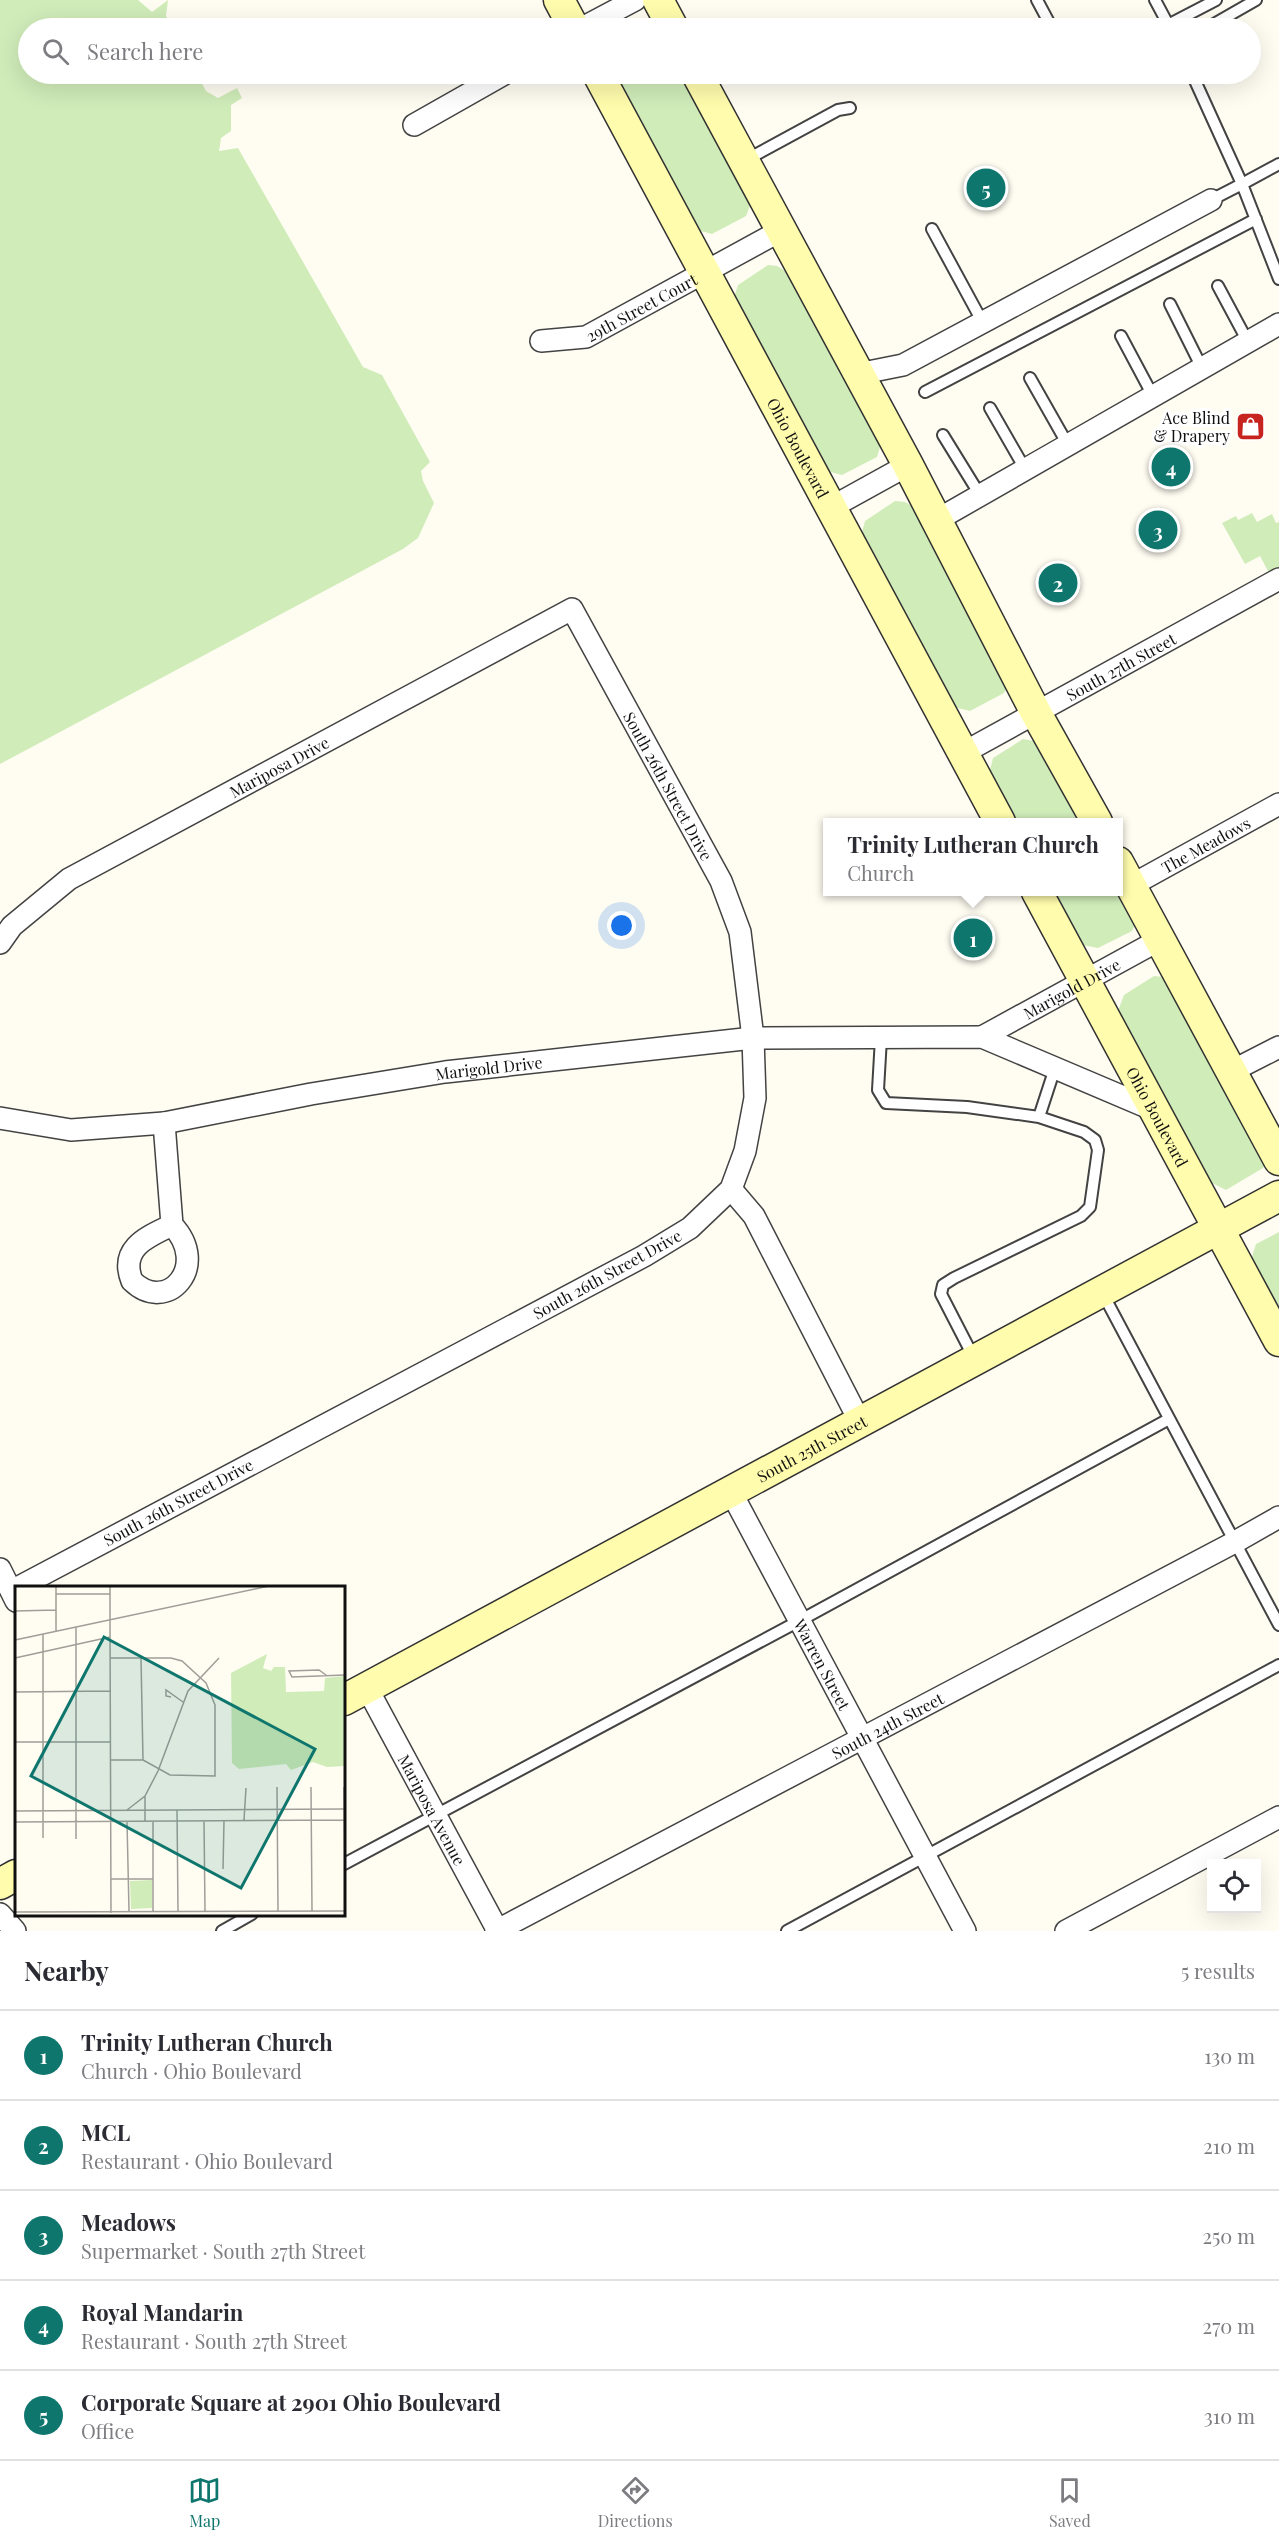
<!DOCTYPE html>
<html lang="en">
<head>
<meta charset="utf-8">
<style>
  body { margin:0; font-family:"Playfair Display",serif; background:#f2f2f3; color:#2b2b33 }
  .controls { position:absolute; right:18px; bottom:18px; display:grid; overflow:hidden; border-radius:0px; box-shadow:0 6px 24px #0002 }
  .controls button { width:54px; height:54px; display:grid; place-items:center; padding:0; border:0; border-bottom:2px solid #e1e1e2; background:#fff; color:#2b2b33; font:30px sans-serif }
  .you { position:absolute; left:622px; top:926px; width:21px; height:21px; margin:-15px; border:4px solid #fff; border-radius:50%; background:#1a73e8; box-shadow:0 0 0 9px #1a73e833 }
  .badge { display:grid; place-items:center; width:39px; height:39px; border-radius:50%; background:#0f766e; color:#fff; font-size:20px; font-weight:700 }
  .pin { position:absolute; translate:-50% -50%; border:3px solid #fff; box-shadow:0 2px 6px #0006 }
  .popup { position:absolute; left:823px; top:818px; width:300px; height:78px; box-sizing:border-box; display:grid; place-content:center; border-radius:0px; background:#fff; filter:drop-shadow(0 2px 4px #0005); font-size:20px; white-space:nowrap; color:#7c7c81 }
  .popup b { font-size:22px; color:#2b2b33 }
  .popup::after { content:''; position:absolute; left:50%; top:100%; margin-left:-12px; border:12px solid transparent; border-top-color:#fff }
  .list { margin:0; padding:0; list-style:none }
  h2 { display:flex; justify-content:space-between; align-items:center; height:78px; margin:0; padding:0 24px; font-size:26px }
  h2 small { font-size:20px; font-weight:400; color:#7c7c81 }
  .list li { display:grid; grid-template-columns:39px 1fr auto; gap:18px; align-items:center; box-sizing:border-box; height:90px; padding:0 24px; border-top:2px solid #e1e1e2 }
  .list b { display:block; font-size:22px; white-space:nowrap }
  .list p { margin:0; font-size:20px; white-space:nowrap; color:#7c7c81 }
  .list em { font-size:20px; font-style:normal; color:#7c7c81 }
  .icon { flex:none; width:33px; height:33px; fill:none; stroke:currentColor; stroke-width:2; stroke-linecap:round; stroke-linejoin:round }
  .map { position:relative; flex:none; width:1279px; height:1931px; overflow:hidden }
  .search { position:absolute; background:#fff; box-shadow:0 6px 24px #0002; left:18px; right:18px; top:18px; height:66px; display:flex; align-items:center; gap:15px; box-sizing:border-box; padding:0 21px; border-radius:33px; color:#7c7c81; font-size:22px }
  .sheet { height:528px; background:#fff }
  nav { display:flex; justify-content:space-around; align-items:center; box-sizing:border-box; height:84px; border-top:2px solid #e1e1e2; background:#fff; font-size:16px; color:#7c7c81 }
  nav a { display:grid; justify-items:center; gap:3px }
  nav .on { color:#0f766e }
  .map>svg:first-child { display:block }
  .green { fill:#d0ecb9 }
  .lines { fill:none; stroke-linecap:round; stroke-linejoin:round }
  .lane-casing { stroke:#434343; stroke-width:14 }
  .street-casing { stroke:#434343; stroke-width:24 }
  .secondary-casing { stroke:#323232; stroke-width:33 }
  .lane { stroke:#fff; stroke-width:10 }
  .street { stroke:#fff; stroke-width:21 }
  .secondary { stroke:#fffcad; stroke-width:30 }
  .labels { text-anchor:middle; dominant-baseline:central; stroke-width:6; stroke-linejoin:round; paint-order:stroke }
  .street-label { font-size:16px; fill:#101010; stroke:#fff }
  .poi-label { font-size:16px; fill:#101010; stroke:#fff; text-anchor:end }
  .inset-road { fill:none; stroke:#9f9e98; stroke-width:1.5 }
  .view { fill:#0f766e; fill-opacity:0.15; stroke:#0f766e; stroke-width:3 }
  .inset-edge { fill:none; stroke:#101010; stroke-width:3 }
</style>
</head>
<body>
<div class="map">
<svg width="1279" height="1931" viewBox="0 0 1279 1931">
  <rect width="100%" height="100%" fill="#fffdf2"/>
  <path class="green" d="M0,0H138L152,12L168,0L166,16L173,28H28V74H197L206,91L218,98L237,88L242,98L231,105V131L221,138L219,151L238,148L363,367L382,375L430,462L421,471L423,481L434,503L418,538L403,549L0,764Z
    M611,74H681L751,203L746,216L712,234L697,230Z
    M768,265L777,266L789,273L881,444L877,457L842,475L827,471L733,300L738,285Z
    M895,501L905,502L917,509L1007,687L1004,693L970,711L954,707L861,536L865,521Z
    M1252,513L1257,522L1272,514L1276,523L1279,522V568L1269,573L1260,556L1245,564L1222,523L1236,516L1238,520Z
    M1023,739L1039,742L1086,822H1015L989,774L993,758Z
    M1053,892H1118L1135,925L1132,931L1098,948L1082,945Z
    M1154,976L1164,977L1266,1162L1263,1168L1226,1190L1212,1183L1118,1011L1124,995Z
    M1279,1232V1312L1251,1260L1256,1244Z"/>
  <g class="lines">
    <defs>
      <path id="lane" d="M1037,0L1052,28
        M1155,0L1170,28
        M1168,25L1216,0
        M1207,28L1256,0
        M1192,74L1242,184L1279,164
        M746,160L838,110L850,108
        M1211,200L1242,184L1279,279
        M932,229L983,323
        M1218,286L1248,342
        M1170,304L1202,368
        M1121,336L1153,396
        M1030,378L1068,445
        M925,392L1256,219
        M990,408L1025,469
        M943,435L980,495
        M881,1038L878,1090L886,1103L967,1107L1039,1117L1084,1132L1095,1140L1098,1150L1090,1207L1081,1216L954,1278L943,1285L941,1294L974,1358
        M1039,1117L1055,1068
        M1103,1294L1279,1625
        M344,1864L799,1621L1169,1419
        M222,1931L252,1914
        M787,1931L1279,1665"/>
      <g id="street">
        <path d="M582,28L635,0"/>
        <path d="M414,125L504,74"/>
        <path id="s1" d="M541,341L586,337L780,231"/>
        <path d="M858,374L903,365L1211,200"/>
        <path d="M832,507L908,465"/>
        <path d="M937,520L1279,324"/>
        <path id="s2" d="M963,753L1279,579"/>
        <path id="s3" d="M1132,885L1279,804"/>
        <path id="s4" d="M0,943L12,926L69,879L572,609L721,881L740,932L753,1038L755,1098L745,1151L731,1189L690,1228L644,1256L17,1588"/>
        <path id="s5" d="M982,1037L1161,939"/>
        <path d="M1232,1071L1279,1047"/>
        <path id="s6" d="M0,1118L71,1130L164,1123L311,1094L445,1072L753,1038L982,1037L1154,1110"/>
        <path d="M164,1123L172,1225C147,1237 119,1248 132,1281C167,1315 211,1266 172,1225"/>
        <path d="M731,1189L754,1216L860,1422"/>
        <path id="s7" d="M731,1492L965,1931"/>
        <path d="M0,1569L16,1601"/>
        <path id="s8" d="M367,1688L498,1931"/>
        <path d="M0,1914L15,1931"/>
        <path id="s9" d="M496,1931L1235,1542L1279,1517"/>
        <path d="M1066,1931L1279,1817"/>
      </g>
      <g id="secondary">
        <path d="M559,0L574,28"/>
        <path d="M658,0L673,28"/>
        <path id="s10" d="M598,74L1000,822"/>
        <path d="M697,74L908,465L1036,713L1097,822"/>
        <path d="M1118,862L1279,1160"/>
        <path id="s11" d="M1037,892L1279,1341"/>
        <path id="s12" d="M344,1700L1279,1196"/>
        <path d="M0,1884L16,1875"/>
      </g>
    </defs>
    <use href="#lane" class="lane-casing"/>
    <use href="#street" class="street-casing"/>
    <use href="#secondary" class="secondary-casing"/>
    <use href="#lane" class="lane"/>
    <use href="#street" class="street"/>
    <use href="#secondary" class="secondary"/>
  </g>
  <defs>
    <symbol id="shop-square" viewBox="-11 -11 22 22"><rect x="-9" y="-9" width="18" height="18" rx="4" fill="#c8241f" stroke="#fff"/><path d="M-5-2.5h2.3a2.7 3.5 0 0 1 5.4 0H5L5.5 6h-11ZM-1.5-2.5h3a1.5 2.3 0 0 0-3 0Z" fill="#fff"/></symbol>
  </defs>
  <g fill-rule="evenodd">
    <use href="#shop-square" x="1234" y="410" width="33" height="33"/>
  </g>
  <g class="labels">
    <g class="street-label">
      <text stroke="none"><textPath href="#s1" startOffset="108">29th Street Court</textPath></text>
      <text stroke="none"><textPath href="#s10" startOffset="424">Ohio Boulevard</textPath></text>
      <text stroke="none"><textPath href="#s2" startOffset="180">South 27th Street</textPath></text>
      <text stroke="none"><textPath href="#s4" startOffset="333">Mariposa Drive</textPath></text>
      <text stroke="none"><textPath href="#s4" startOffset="867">South 26th Street Drive</textPath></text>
      <text stroke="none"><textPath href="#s3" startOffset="84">The Meadows</textPath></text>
      <text stroke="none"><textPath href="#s5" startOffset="102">Marigold Drive</textPath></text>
      <text stroke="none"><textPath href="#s6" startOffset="495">Marigold Drive</textPath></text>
      <text stroke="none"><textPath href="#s11" startOffset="255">Ohio Boulevard</textPath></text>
      <text transform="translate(607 1274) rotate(-29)">South 26th Street Drive</text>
      <text stroke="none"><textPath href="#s12" startOffset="531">South 25th Street</textPath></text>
      <text transform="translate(178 1502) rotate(-28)">South 26th Street Drive</text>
      <text stroke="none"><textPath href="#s7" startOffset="195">Warren Street</textPath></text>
      <text stroke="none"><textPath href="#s9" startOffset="442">South 24th Street</textPath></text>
      <text stroke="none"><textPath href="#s8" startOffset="138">Mariposa Avenue</textPath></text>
    </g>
    <g class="poi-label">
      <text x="1230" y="417">Ace Blind<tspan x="1230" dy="18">&amp; Drapery</tspan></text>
    </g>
  </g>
  <g transform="translate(15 1586)">
    <rect width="330" height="330" fill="#fffdf2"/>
    <path d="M252,68L248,82L256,85L259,81H270L271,106L309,105L310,92L330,90V180L312,181L298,176L276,184L271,178L224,183L217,177L216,87ZM137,294V322L116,323L115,295Z" fill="#d0ecb9"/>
    <path class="inset-road" d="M41,0V45M41,8H95M0,25L41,24M95,34V0M95,34L96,327M61,41V253M28,48V252M0,54L254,0M0,72L95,51M95,72H156L167,75L191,97L200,119V190L155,189L128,174L126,72M311,89L304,84L274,85L277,91L330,89M0,106L95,105M156,111L151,110V104L168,116M0,156H95M95,174H128M262,201L263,325M296,201L297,325M329,201L330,296M130,210V235M112,224L130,210L143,185L173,105L204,72M162,224L163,325M0,225L330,223M229,234L231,202M112,235L114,325M138,235V325M189,235L190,325M0,236L330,234M208,283L209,235M96,293H138M0,326L330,325"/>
    <path class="view" d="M89,51L300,163L226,302L16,190Z"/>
    <rect width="330" height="330" class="inset-edge"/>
  </g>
</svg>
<div class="controls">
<button><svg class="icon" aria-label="locate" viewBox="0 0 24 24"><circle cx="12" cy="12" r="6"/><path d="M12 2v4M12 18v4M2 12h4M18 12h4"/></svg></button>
</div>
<div class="you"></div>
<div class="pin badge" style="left:973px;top:938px">1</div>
<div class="popup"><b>Trinity Lutheran Church</b>Church</div>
<div class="pin badge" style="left:1058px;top:583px">2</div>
<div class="pin badge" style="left:1158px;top:530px">3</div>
<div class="pin badge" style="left:1171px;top:467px">4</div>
<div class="pin badge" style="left:986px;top:188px">5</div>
<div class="search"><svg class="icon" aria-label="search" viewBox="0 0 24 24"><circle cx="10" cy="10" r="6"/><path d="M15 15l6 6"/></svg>Search here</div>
</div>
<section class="sheet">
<h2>Nearby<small>5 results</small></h2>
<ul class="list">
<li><span class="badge">1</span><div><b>Trinity Lutheran Church</b><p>Church · Ohio Boulevard</p></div><em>130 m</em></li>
<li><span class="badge">2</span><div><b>MCL</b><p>Restaurant · Ohio Boulevard</p></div><em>210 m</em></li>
<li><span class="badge">3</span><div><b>Meadows</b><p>Supermarket · South 27th Street</p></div><em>250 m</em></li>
<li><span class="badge">4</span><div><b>Royal Mandarin</b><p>Restaurant · South 27th Street</p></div><em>270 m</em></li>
<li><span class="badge">5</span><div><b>Corporate Square at 2901 Ohio Boulevard</b><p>Office</p></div><em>310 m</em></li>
</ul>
</section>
<nav>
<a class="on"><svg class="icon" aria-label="map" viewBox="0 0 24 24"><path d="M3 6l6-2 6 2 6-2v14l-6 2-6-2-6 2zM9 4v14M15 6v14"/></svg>Map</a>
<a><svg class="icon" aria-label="directions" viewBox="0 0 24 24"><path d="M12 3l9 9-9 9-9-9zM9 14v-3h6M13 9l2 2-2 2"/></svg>Directions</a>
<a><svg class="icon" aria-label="saved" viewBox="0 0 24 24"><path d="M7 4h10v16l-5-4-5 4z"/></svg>Saved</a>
</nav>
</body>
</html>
